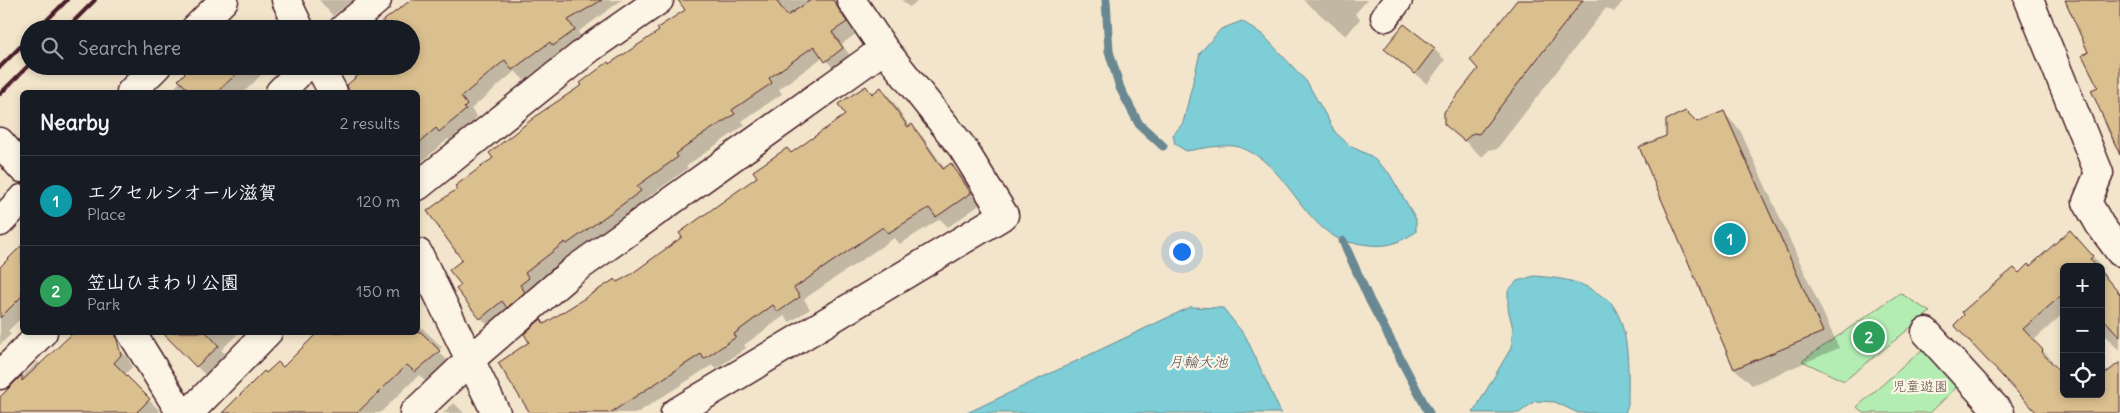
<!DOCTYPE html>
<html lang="en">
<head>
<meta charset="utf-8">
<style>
  body { margin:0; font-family:Delius,"Klee One",sans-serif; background:#242831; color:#f1f3f6 }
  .controls { position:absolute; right:15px; bottom:15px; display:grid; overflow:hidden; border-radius:8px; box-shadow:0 2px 8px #0003 }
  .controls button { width:45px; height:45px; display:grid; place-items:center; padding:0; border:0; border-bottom:1px solid #363941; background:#171b24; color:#f1f3f6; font:25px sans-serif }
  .you { position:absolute; left:1181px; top:251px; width:18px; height:18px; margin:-12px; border:4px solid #fff; border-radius:50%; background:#1a73e8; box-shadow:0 0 0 8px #1a73e833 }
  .badge { display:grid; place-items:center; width:32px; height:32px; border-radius:50%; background:#0b8043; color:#fff; font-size:16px; font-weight:700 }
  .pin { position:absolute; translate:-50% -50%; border:2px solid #fff; box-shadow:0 1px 5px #0006 }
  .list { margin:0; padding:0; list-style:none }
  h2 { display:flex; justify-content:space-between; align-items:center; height:65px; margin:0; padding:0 20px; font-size:21px }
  h2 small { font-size:16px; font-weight:400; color:#9ea1a6 }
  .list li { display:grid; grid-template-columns:32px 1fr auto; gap:15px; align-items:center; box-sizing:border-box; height:90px; padding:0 20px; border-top:1px solid #363941 }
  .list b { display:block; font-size:19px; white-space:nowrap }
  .list p { margin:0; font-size:16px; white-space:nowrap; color:#9ea1a6 }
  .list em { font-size:16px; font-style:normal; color:#9ea1a6 }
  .icon { flex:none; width:28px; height:28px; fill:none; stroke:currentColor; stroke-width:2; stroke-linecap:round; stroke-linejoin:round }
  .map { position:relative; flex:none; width:2120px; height:413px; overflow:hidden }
  .search { position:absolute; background:#171b24; box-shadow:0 2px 8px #0003; left:20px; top:20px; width:400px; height:55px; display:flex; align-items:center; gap:12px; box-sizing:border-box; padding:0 18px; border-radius:28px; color:#9ea1a6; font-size:19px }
  .panel { position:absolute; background:#171b24; box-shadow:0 2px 8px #0003; left:20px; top:90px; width:400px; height:245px; border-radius:8px }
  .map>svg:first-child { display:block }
  .green { fill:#b3edb2; stroke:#7e866e }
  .water { fill:#7dced6; stroke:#698892 }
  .shadow { fill:#0003 }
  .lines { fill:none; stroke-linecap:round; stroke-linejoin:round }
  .stream { stroke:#698892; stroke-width:9 }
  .building { fill:#dabf8f; stroke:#4a1f2b }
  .minor-casing { stroke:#4a1f2b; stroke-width:31 }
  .minor { stroke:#fcf5e5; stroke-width:28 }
  .rail { stroke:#4a1f2b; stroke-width:4 }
  .labels { text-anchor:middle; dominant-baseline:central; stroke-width:4.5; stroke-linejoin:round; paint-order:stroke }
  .park-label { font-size:14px; fill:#64524d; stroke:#fcf5e5 }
  .water-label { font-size:15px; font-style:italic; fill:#59545e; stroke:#fcf5e5 }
</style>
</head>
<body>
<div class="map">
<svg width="2120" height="413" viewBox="0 0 2120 413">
  <rect width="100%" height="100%" fill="#f2e5cb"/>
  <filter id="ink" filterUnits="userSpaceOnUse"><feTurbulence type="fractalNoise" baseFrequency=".02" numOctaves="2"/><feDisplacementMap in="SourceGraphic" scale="10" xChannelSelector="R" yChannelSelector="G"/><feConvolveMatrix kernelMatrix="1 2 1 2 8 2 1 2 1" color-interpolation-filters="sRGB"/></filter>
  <g filter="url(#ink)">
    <path class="green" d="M1900,293L1930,312L1844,381L1802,361Z
      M1924,348L1961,383L1930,413H1863L1857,407Z"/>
    <path class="water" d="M1242,21L1263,35L1307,82L1335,132L1350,146L1371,156L1389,173L1416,219V232C1396,244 1387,248 1362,244C1356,243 1349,243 1343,241C1300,223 1286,162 1239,147C1226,143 1200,149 1186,151L1175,144L1173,135L1183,123L1200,53L1221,29Z
      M1534,276C1558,278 1579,280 1599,294C1603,297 1609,300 1612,304C1631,331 1628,374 1628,405L1625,413H1578L1555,402L1535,401L1519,413H1473L1511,348L1513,329L1508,308V291L1517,281Z
      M1190,307L1223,308L1246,337L1281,413H967Z"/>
    <path class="shadow" d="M319,0H353L333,16Z
      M413,0H622L578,32L585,41L565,56L561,53L524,80L515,71L471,109L477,117L474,120L476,122L451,142L448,139L418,165V92H363L354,81L363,73L357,66H411Z
      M690,0H835L857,33L842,44L853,60L837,72L823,57L779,89L782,94L742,121L745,125L686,166L688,168L647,198L651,203L576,252L535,284L539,289L492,329L481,318L463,285L464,260L459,189L583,85L610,65L661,32L687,11Z
      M902,0H920L909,7Z
      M1303,0H1367L1355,14L1360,19L1346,36Z
      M1519,0H1624L1614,12L1606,8L1496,150L1490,149L1482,157L1446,124L1480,68Z
      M2074,0H2120V155L2103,122L2106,121L2100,88Z
      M238,23L244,29H232Z
      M1386,49H1434L1445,60L1427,84Z
      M194,66H270L244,92H171Z
      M866,87L873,94L881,89L892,100L910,127L912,126L923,137L945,169L951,165L962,176L981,204L948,227L940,219L900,244L894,238L804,299L810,309L790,322L784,316L744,345L746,348L716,369L712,365L637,413H530L531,343L541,321L545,325L618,283L684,237L791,154L846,115Z
      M1724,113L1740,130L1839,348L1752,385L1735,369L1640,147Z
      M2081,243L2103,268L2101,269V267H2064V313L2033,341L2053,361L2051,363L2064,394H2101L2120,363V413H2039L1956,325L2019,274Z
      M22,247V317L8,331L11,334L0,345V268Z
      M2101,272L2120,294V352L2101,331Z
      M418,324L442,347L438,351L450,363L426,382L419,375L380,413H227L267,375L283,368L418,332Z
      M104,332L128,358L132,367L124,375L160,411L158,413H0V399L38,362L41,364Z
      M163,332H240L221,350L229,357L208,378Z
      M454,403L464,413H443Z"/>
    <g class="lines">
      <path class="stream" d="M1106,0L1109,51L1120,88L1139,124L1163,146
        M1343,241L1370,301L1429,413"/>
    </g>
    <path class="building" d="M411,0H602L568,20L575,30L553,46L550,42L512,70L505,60L461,97L467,105L464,108L466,110L439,132L436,128L418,144V92H349L347,85L369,66H412L411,29H383L379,24Z
      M678,0H776L787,16L811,0H833L847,22L832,32L843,48L825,62L814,46L769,78L772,83L732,110L735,114L699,137L676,154L678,157L637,186L641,191L567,244L565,242L525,273L529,278L520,285L525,292L507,308L502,301L480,319L456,289L461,285L449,270L462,260L427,211L458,188L455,186L493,158L489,153L540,113L582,85L580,83L608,62L609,64L659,31L657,28L685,10Z
      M1517,0H1583L1479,134L1473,133L1464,141L1444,124V112L1478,69L1470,60Z
      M2065,0H2120V155L2091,90L2098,87L2082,55L2088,52Z
      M1404,24L1435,48L1415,74L1384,49Z
      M192,66H245L217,92H191L178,80Z
      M866,86L872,94L881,87L908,127L912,124L943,169L951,163L971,193L936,217L929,208L888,233L883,227L794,288L800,297L778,312L773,305L734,334L736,337L704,359L701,354L610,413H530L498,363L529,342L524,334L541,319L544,324L615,279L617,282L630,275L682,237L679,233L757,177L753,171L787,148L791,153L845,115L838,104Z
      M1686,111L1697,122L1724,111L1823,332L1734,369L1639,147L1666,136V120Z
      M2070,230L2093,256L2090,259L2097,267H2064V293L2023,329L2043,350L2041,352L2064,375V394H2101V377L2120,362V413H2037L1954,325L1964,315L1962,312L1992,286L2014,268L2019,273L2028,264L2030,266Z
      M22,245V296L0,318V267Z
      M2101,272L2120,294V337L2101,316Z
      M74,332H115L121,355L114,363L150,399L136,413H0V397L22,375V381Z
      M162,332H206L219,346L196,367Z
      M318,332H421L440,351L415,372L407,365L357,413H222L264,371L266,373L278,362L283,367Z"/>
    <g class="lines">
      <defs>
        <path id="minor" d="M286,0L300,29
          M2029,0L2099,173L2087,202L2100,225L2120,252
          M1385,17L1398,0
          M195,29L224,0
          M343,29L377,0
          M319,66L333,92
          M131,92L157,66
          M280,92L306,66
          M0,142L22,168
          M418,186L590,48L659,0
          M0,222L22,199
          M418,253L496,413
          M131,332L181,413
          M1926,332L2000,413
          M0,375L43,332
          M189,413L268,332
          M414,413L471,359L573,271L884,49
          M675,413L1004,215L962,147L884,49L851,0"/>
      </defs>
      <use href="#minor" class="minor-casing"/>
      <use href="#minor" class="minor"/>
      <path class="rail" d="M38,29L67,0
        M66,29L95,0
        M0,67L29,38
        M0,94L29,65"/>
    </g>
  </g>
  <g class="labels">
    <g class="park-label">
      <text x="1920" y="386">児童遊園</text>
    </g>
    <g class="water-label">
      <text x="1198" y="361">月輪大池</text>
    </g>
  </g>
</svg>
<div class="controls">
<button>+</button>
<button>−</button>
<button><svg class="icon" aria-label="locate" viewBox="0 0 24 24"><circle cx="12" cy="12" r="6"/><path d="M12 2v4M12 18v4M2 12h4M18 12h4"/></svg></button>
</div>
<div class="you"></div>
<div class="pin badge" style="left:1730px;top:239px;background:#0f9aa8">1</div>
<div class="pin badge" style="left:1869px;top:337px;background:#2e9e5b">2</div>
<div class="search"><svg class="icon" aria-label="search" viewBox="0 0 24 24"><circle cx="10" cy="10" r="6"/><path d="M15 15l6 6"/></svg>Search here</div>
<section class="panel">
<h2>Nearby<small>2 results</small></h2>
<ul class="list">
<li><span class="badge" style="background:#0f9aa8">1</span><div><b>エクセルシオール滋賀</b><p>Place</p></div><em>120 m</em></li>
<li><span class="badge" style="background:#2e9e5b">2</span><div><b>笠山ひまわり公園</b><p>Park</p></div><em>150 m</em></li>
</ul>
</section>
</div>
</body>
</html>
